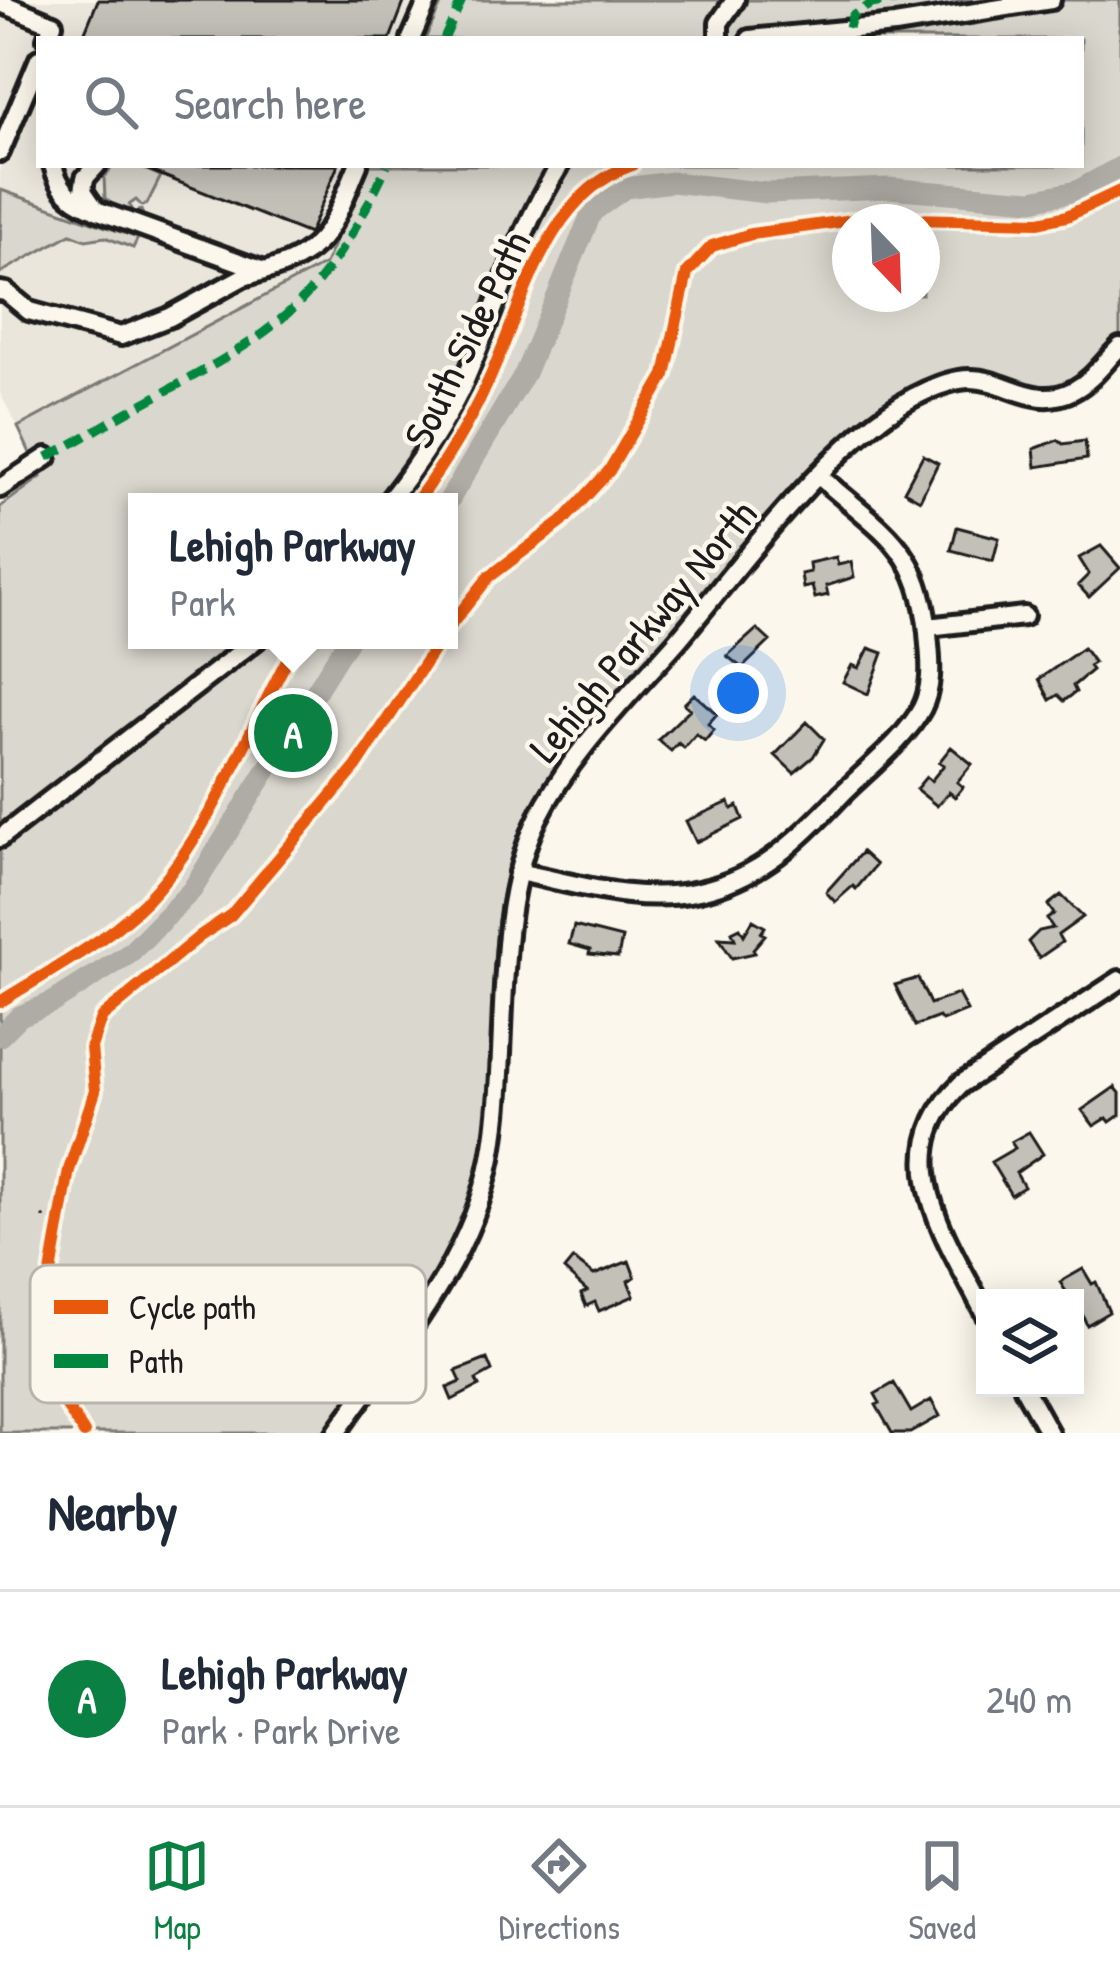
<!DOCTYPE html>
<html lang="en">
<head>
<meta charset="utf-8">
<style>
  body { margin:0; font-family:"Patrick Hand",sans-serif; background:#f2f2f3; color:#1f2937 }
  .controls { position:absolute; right:36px; bottom:36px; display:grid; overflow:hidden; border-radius:0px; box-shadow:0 6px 30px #0003 }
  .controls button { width:108px; height:108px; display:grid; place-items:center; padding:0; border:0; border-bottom:3px solid #e0e1e3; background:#fff; color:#1f2937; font:60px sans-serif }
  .compass { position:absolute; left:832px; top:204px; width:108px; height:108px; border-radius:50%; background:#fff; box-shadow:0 6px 30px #0003; rotate:157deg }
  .you { position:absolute; left:738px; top:693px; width:42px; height:42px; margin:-30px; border:9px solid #fff; border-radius:50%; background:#1a73e8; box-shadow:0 0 0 18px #1a73e833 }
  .badge { display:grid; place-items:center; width:78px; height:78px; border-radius:50%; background:#0b8043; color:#fff; font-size:39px; font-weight:700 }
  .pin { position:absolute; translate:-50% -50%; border:6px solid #fff; box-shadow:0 3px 12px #0006 }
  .popup { position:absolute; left:128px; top:493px; width:330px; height:156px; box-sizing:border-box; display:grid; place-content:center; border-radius:0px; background:#fff; filter:drop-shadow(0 3px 9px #0005); font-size:39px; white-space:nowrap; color:#747a83 }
  .popup b { font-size:45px; color:#1f2937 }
  .popup::after { content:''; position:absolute; left:50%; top:100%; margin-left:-24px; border:24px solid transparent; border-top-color:#fff }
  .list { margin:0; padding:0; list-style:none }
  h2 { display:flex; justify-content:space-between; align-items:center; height:156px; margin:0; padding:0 48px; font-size:51px }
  h2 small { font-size:39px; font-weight:400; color:#747a83 }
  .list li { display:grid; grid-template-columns:78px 1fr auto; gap:36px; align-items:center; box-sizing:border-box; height:216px; padding:0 48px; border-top:3px solid #e0e1e3 }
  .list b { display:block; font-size:45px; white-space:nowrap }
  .list p { margin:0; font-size:39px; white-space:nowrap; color:#747a83 }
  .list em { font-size:39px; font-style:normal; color:#747a83 }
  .icon { flex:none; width:66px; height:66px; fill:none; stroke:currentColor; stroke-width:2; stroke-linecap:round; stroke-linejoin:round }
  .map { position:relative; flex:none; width:1120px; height:1433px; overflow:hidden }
  .search { position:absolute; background:#fff; box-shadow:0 6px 30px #0003; left:36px; right:36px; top:36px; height:132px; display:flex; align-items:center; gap:30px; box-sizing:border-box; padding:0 42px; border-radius:0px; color:#747a83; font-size:45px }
  .sheet { height:372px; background:#fff }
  nav { display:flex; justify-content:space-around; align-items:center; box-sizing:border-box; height:168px; border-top:3px solid #e0e1e3; background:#fff; font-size:33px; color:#747a83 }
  nav a { display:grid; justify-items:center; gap:6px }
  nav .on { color:#0b8043 }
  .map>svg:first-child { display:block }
  .built { fill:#eae6dc }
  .green { fill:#dad7ce; stroke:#7b7a75; stroke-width:3; fill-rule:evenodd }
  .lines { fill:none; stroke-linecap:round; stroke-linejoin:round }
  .river { stroke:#afaca5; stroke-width:21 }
  .building { fill:#c3c0b8; stroke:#1c1c1c; stroke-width:3 }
  .minor-casing { stroke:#1c1c1c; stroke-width:26 }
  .path { stroke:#1c1c1c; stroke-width:3; stroke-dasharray:3 9; stroke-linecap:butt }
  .minor { stroke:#fbf7ec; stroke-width:16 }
  .quiet { stroke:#00873e; stroke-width:9; stroke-dasharray:18 9; stroke-linecap:butt }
  .cycleway-casing { stroke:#fbf7ec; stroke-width:20 }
  .cycleway { stroke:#e8590c; stroke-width:12 }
  .labels { text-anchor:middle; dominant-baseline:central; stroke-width:9; stroke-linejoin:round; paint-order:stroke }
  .street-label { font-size:42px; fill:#1c1c1c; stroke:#fbf7ec }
  .key { fill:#fbf7ec; stroke:#b8b5ae; stroke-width:3 }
  .key-label { font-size:33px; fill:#1c1c1c }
</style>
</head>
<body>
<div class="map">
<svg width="1120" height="1433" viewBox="0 0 1120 1433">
  <rect width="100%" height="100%" fill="#fbf7ec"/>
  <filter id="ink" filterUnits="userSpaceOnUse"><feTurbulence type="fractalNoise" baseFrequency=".00833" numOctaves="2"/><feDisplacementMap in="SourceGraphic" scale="24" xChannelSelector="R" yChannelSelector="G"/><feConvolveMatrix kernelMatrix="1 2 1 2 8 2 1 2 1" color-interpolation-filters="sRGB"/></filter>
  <g filter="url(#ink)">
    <path class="built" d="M0,0H443L425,39H39V165H369L325,264L18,427L0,393Z"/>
    <path class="green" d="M443,0H1120V342C1108,354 1095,370 1081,380C1037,411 989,360 942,374C848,401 773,516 711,586C648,658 578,728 531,812C477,907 501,1035 484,1141C466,1252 387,1341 327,1433H0V507L41,477L18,427L325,264L369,165H1081V39H425ZM850,222H922V294H850ZM137,502H449V640H137Z
      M114,165H135L161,176L147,204L142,206L136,200L129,205L133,213L141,210L143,215C130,216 114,207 105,198L104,177Z
      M1,190L138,238L133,248L105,237L86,240L71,234L0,273Z"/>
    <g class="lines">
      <path class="river" d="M448,502L525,373L592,212L625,188L672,182L767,193L888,188L1032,200L1077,191L1120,167
        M0,1036L20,1016L53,1002L129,954L192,890L348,640"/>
    </g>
    <path class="building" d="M98,0H405L390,39H82Z
      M136,165H338L309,234Z
      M1058,440L1063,444L1085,441L1087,459L1036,467L1034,449Z
      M923,455L938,463L920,500L904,491Z
      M957,527L999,538L993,561L951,550Z
      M1101,546L1120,568L1089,597L1078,585L1089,574L1079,558Z
      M836,557L838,565L851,562L854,577L826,586L828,595L815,598L812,586L803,588L801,574L810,572L809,563Z
      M757,629L770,641L742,668L727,656Z
      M869,648L883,653L868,694L843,682L852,665L859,668Z
      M1083,648L1094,663L1089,666L1092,670L1073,686L1076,692L1064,701L1058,695L1050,700L1039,679Z
      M694,694L717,714L708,724L714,730L705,741L696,734L684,748L678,743L671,751L658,740L690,709L684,704Z
      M807,722L824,739L813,757L794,773L775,755Z
      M951,747L972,764L957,782L963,787L955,797L949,792L937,806L916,789L926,777L931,781L944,765L939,762Z
      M729,802L732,809L738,806L743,819L696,842L686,821Z
      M862,852L876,865L856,889L853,886L835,902L826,892Z
      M1061,895L1083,917L1058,935L1062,942L1039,958L1028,942L1039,931L1053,928L1047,919L1054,914L1048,905Z
      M753,920L765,927L761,933L765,935L753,949L755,953L732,958L719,938L735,939L732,932L740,928L744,935Z
      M574,926L622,938L618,957L589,954L590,950L569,944Z
      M918,978L930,1004L958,994L967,1011L942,1021L939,1017L915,1026L895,985Z
      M1115,1087L1120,1093V1115L1110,1122L1107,1118L1094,1126L1082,1110Z
      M1029,1132L1043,1154L1016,1173L1024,1187L1011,1195L991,1162L1015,1148L1011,1142Z
      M573,1259L594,1275L629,1261L635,1277L628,1281L634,1296L599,1311L595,1302L586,1306L581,1294L587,1291L564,1270Z
      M1083,1269L1092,1284L1096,1282L1109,1312L1087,1325L1075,1298H1070L1060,1282Z
      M487,1359L492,1371L476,1380L479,1386L452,1400L447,1388L461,1382L456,1371Z
      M894,1383L911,1412L931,1400L940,1416L910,1433H892L876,1405L880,1403L875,1394Z"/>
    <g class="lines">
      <defs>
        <path id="minor" d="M1,3L53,24L47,39
          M411,39L428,0
          M719,39V23L735,0
          M750,39L895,25L1051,0
          M0,152L39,59
          M53,165C59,188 69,198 90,207
          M97,165L85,178L83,191L96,210L264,271C328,255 334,221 358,165
          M0,291L6,292L29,311L121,336L170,317L243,277L264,271
          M0,488L47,457
          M388,502C417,465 443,428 463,385C496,311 516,234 560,165
          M928,627L1024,616
          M0,838L256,640
          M518,872C577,884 638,905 699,891C760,878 800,839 841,795C867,769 905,740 922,708C932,688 931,666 929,645C923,548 886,535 819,476
          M985,1314C947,1238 886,1156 961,1084L1120,980
          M1024,1388L1049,1433
          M336,1433C396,1348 471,1263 491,1158C511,1051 490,915 538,818C571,751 629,696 678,640C741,565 839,429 926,391C940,385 955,379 970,379C1008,379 1034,411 1074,390C1093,380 1105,361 1120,347"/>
      </defs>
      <use href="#minor" class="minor-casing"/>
      <path class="path" d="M43,1216L58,1229"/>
      <use href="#minor" class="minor"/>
      <path class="quiet" d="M849,28L852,16L871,4L901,0
        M444,39L462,0
        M47,457C80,441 111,420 144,403C277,332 322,306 387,165"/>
      <defs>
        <path id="cycleway" d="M416,502C444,464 468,425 488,382C523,307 544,196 632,165
          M449,627L489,577L562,522L609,471L665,375L687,273L712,246L751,234L868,218L1039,222L1067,216L1120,191
          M0,1002C54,968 115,938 157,889C219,818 251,721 298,640
          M84,1433L62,1399L41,1330L69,1170L95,1091L91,1047L101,1018L200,936L231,915L356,767L440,640"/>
      </defs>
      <use href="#cycleway" class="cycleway-casing"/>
      <use href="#cycleway" class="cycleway"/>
    </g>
  </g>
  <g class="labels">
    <g class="street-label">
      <text transform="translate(466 339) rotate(-64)">South Side Path</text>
      <text transform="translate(642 630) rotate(-50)">Lehigh Parkway North</text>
    </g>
  </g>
  <rect x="30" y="1265" width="396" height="138" rx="18" class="key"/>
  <rect x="54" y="1300" width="54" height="14" fill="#e8590c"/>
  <rect x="54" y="1354" width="54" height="14" fill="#00873e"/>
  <g class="key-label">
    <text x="129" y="1319">Cycle path</text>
    <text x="129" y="1373">Path</text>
  </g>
</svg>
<div class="controls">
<button><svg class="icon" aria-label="layers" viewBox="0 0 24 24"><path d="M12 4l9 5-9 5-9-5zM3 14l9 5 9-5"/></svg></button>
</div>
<svg class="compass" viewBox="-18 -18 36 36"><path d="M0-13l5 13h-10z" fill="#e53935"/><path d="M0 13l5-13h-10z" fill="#747a83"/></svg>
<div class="you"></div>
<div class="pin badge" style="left:293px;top:733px">A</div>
<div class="popup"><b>Lehigh Parkway</b>Park</div>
<div class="search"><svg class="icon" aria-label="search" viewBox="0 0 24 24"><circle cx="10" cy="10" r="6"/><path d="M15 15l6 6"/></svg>Search here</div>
</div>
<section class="sheet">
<h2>Nearby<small></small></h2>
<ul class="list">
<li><span class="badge">A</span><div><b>Lehigh Parkway</b><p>Park · Park Drive</p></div><em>240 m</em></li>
</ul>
</section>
<nav>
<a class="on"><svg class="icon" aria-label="map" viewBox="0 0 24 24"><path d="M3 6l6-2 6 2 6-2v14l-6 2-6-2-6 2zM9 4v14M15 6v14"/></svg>Map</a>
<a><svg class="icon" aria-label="directions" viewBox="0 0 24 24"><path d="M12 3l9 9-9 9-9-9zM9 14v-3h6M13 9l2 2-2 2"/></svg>Directions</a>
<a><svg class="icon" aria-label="saved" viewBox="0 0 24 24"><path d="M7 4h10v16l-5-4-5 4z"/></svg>Saved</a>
</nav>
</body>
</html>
